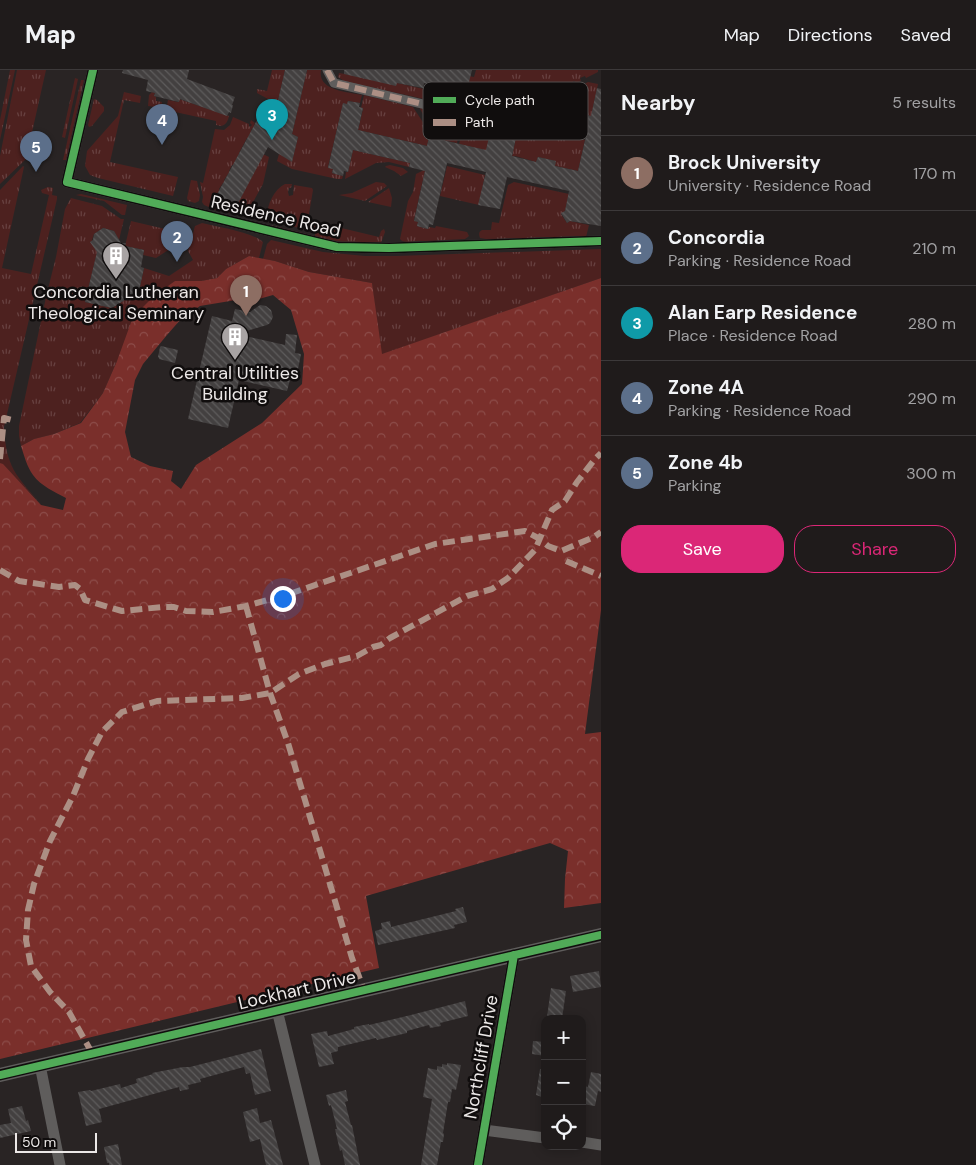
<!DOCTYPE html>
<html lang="en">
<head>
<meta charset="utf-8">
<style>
  body { margin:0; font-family:"DM Sans",sans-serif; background:#272424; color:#f1f3f6 }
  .controls { position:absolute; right:15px; bottom:15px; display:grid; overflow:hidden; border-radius:10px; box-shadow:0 2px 12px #0003 }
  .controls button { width:45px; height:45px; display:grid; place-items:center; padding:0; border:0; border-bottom:1px solid #3c393a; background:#1f1b1b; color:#f1f3f6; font:25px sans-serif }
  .scale { position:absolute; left:15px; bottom:12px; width:82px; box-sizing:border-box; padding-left:5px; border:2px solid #ece8e7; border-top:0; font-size:14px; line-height:18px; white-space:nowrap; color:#ece8e7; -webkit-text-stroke:4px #100d0d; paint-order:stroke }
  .you { position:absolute; left:282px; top:528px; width:18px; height:18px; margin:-12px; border:4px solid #fff; border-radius:50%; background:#1a73e8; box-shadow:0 0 0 8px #1a73e833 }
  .badge { display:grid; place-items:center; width:32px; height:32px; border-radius:50%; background:#db2777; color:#fff; font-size:16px; font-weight:700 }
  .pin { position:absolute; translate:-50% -41px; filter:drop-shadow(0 1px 2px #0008) }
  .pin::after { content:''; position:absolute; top:26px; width:18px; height:15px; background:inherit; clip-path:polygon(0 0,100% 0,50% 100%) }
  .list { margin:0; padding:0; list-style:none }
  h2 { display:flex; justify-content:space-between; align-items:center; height:65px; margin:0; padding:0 20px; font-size:21px }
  h2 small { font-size:16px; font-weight:400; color:#a1a1a3 }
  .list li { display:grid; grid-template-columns:32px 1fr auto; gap:15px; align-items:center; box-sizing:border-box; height:75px; padding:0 20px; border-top:1px solid #3c393a }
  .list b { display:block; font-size:19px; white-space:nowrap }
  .list p { margin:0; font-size:16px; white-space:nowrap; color:#a1a1a3 }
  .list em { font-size:16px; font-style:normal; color:#a1a1a3 }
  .actions { display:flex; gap:10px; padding:15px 20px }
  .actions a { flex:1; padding:11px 0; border:1px solid #db2777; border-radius:20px; text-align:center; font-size:18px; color:#db2777 }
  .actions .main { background:#db2777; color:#fff }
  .icon { flex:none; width:28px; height:28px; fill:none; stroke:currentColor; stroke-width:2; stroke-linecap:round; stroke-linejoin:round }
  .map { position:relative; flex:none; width:601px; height:1095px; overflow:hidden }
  header { display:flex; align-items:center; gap:30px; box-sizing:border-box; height:70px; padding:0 25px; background:#1f1b1b; border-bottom:1px solid #3c393a }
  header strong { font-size:24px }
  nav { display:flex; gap:28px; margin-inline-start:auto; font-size:18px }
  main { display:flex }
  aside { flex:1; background:#1f1b1b }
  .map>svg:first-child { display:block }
  .grass { fill:url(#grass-tufts) }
  .forest { fill:url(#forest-crowns); fill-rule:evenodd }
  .building { fill:url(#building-back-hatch) }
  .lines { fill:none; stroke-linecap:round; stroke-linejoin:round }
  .pedestrian { stroke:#5f5d5c; stroke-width:9 }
  .minor { stroke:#5f5d5c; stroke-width:11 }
  .tertiary { stroke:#5f5d5c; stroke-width:14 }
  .quiet { stroke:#ac8f84; stroke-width:6; stroke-dasharray:12 6; stroke-linecap:butt }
  .cycleway-casing { stroke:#100d0d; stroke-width:11 }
  .cycleway { stroke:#51ab58; stroke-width:8 }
  .labels { text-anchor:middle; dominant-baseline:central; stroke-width:5; stroke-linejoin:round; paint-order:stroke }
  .street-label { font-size:18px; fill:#ece8e7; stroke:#100d0d }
  .poi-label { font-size:18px; fill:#ece8e7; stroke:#100d0d }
  .key { fill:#100d0d; stroke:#524f4e; stroke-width:1 }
  .key-label { font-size:14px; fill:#ece8e7 }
</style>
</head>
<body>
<header>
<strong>Map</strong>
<nav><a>Map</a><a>Directions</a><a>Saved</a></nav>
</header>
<main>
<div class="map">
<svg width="601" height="1095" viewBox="0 0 601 1095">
  <defs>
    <pattern id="grass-tufts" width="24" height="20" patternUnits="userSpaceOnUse" patternTransform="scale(1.25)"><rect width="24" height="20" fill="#4d211f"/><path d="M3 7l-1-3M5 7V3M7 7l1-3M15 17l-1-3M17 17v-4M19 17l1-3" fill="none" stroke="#674140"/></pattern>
    <pattern id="forest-crowns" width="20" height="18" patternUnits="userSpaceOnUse" patternTransform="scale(1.25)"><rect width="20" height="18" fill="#7a2f2b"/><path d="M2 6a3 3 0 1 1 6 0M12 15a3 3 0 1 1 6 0" fill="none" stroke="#8d4d4a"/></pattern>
    <pattern id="building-back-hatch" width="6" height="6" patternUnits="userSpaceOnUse" patternTransform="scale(1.25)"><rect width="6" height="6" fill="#434040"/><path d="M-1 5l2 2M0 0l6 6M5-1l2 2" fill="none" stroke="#5e5c5c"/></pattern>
  </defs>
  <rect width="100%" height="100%" fill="#292424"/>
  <path class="grass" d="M10,0H15L0,70V50Z
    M17,0H46L26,89L0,114V86Z
    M272,0H285L276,39L264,37L268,29L257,23V19L267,21Z
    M307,0H321C317,21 348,22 362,25L360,33L348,31L347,34H343L328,97L333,99L332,103L343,106L342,109H337L292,99L277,91L279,84L292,91L298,67L292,64Z
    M476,0H598V2L586,8L585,6L580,8L581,11L576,13L574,11L570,14V16C559,22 547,28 534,30V27L528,28V30L523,31L522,29H517V32L495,33L477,41L344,11L338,7L339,3L397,13L465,28L469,10V6L474,7Z
    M75,8L78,9L65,68L62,67Z
    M81,10H84L66,90H63Z
    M588,12L598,14L591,47H589V45L583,44L584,38L567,34L565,40L560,39L563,26Z
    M124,22L141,26L140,33L124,30L110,92L178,107L173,126L98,108L90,105L85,96L87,81L118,46Z
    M152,22L155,23L154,26L156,27V31L162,32L161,38L148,36L149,25Z
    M364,25L413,37L430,63L427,76L358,60L363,39L361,38Z
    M94,29L97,30L104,37V41L92,56L89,57L88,55Z
    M179,29L229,46C228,51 226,55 221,56L216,55V51L166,40L168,30L178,32Z
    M420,39V38L462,49L440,60L436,59V58L441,56L442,51L438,48H435L432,52V55L435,57L434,59L431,58Z
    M486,45L496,47V49L498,50L497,55L492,54L493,82L459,74L462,63L459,57L461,56L460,55L470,50L471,52Z
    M233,47L249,54V56L250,57L252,55L250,53L251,50L255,53L254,55L255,56L253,59L252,58L249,68H247L239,83H240L238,86L234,95H232L229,101L230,102L229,104H228L224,110L225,111L224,113H223L219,119L220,120L219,122H218L214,130L219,133L216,140L204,135L202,132L203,127L200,112L203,113L215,59L224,60L230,55Z
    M522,55L585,70L578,101L555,96V91L538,87L536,92L515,86L512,87L516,67H519Z
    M456,57L459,63L457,73L437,69L438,66Z
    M353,80L410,93L409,97L389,92L376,93L345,109L346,102H348Z
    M263,84L269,87L263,114L247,143L241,146L219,140L223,135L226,136Z
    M390,95L403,98L408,102L401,106L394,101L385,97L386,96Z
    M23,96L24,97L2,198L31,204L49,125L42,123L41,120L48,117L53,118L52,125L57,126V129L4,357C6,397 16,406 42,435L3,395L0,393V120Z
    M447,96L485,105L479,135L440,126Z
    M424,100L425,101L414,150L418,152L417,156L428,159L429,157L435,158L436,156C446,158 457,160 467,162L469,166L465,169L407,172L402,171L400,169L408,131L413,122L416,104Z
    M191,110L197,111L200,125L199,131L195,133L188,131L187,128Z
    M376,112L384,113L387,116L365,131L339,125L352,123Z
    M514,112L569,124L565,141L561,144L567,153L570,151L589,155L586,167L486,169L480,168C479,165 478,162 482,160H491L492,152L499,153L508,115Z
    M285,114H292L291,118H289L288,122L289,126L293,125L294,115L312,118L313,120L308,150L379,167L381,161L384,159L385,162L381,173L343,172L314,168L273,157L271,155L315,166V162L267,150C266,137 273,120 285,114Z
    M389,118L392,128L391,137L368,132Z
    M81,124L127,135L125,145H122L104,131L76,125Z
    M71,128L102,136L121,149H124L119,170L114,161L103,158L94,164L92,170L98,184L96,187L85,232L112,238L139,221L144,198L169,206L193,190L188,181L195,156L202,153C218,157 252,162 263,172L259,188L249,186L226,199L217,208L201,211H175L117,291L103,323L80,353L54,364L34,369L21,376L19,366V356L46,227L49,224L47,223L56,187L65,139Z
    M131,151L165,159L164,164L173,177L156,188L143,185L144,180L125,176Z
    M167,160L181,162L178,174L176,175L167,163Z
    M271,170L323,182L365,186H396L601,179V208L381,285L372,213L309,202L275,191L263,189L267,174Z"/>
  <path class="forest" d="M249,186L275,191L309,202L372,213L382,284L601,208V540L585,664L601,662V833L564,838L565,809L568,781L550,773L366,826L379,898L0,989V393L3,394L41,435L63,440L66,428C55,422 41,416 33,405C27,397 24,385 21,376L34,369L54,364L81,353L103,323L117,291L133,247L154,226L175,211H201L217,208L226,199ZM273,225L291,240L304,284L302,314L262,353L196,395L181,419L171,411L173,401L150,396L131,387L125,362L135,310L143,294L167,265L181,249L200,236L242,229H259Z"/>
  <path class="building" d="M123,0H189L187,9L235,27L232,35H233L231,43L229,42L227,46L180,29L179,32L154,26L155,23L146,21L148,10L122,3Z
    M285,0H307L292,64L298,67L292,92L279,84L268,77L235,139L227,135L226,137L214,130L264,37L276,39Z
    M344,0H472L465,28L439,22L440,17L424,13L423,18L397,13L396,16L344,4Z
    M597,18L601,19V156L570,151L567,153L561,143L565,141L569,121L507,107L500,139L478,135L486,102L447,93L433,155L429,154L428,159L417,156L418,152L414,151L425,101L409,97L410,93L353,80L348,102L344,101L343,106L332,103L333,99L328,98L343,33L347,34L348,31L360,33L359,37L363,38L358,60L427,76L429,67L486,80L492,54L497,55L498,49L519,54L512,86L536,92L538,87L556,91L555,96L578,101L586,66L555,59L556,53L560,39L591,46Z
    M103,158L114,161L121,173H126L125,176L144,180L141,197L144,198L139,221L112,238L85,232L97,182L90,172L93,170L94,164Z
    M260,235L266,236L271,240L273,247L270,253L267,255L236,264L285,275L286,264L297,265L295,283L301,284L298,299L293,298L287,321L239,310L228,358L188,349L212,246L232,251L235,239L250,242Z
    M161,276L178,280L175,293L159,289V288L158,287L160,277Z
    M463,837L467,852L454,855L455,858L378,875L375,861L382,859L381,853L390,851L391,857L456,841L455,839Z
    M599,901L601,917L573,922L570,906Z
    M551,918L566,921L562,949L547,947Z
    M465,931L468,946L440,953L441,956L430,958L429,955L407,961V963L377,970L376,968L338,977V981L331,983L334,994L319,997L311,964L327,961L328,966L354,959V957L369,954V955L411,945Z
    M533,971L545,972V986L532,984Z
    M261,979L271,1021L255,1025L250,1003L246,1004L244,997L200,1009L201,1012L188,1015L189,1019L180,1021L179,1017L99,1039L102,1052L86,1056L78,1022L90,1020L91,1021L120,1014L121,1018L137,1013L136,1009L153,1004L152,1003L183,997H190Z
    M447,993L461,995L456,1020L452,1019L450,1032H448L443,1063L444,1064L443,1072H441L437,1095H421L432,1029L423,1027L428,998L437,1000V996L442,997V994L447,995Z
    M540,999L545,1000V1028L536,1025Z
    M591,1002L601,1004V1022L598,1021L595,1036L582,1034L584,1016L588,1017Z
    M346,1020L348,1031L345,1032L351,1055H352L360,1095H345L342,1080L340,1081L335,1059H337L331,1035L329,1036L326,1025Z
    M22,1036L26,1051L28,1050L31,1061L0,1068V1055L11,1053L8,1039Z
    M257,1038L260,1053L271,1050L283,1095H266L260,1069L250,1072L243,1042Z
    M118,1074L122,1095H109V1093H107L104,1077Z"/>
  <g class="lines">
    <path class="pedestrian" d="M327,0L334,13L473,46"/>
    <path class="minor" d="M93,0L67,112L337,177L389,178L601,171
      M277,940L315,1095
      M40,995L60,1095
      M484,1060L545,1068
      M582,1072L601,1075
      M478,1095L514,885"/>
    <path class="tertiary" d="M0,1005L601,865"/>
    <path class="quiet" d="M327,0L334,13L473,46
      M0,389L4,348L12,350
      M566,491L601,506
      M0,500L19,511L59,517L75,515L80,519L85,530L122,541L162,537H174L186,541L213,542L246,536L292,523L435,474L525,461L540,469L548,476L561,481L594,467L601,462
      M246,536L270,623L288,673L352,888L364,920
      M92,983L69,942L50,922L31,896L26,870L28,840L34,814L50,771L73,726L88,689L102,662L122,642L157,631L242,628L270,623L299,604L325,594L357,586L373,577L381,575L390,568L467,526L492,519L508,508L535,480L552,440L565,431L577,412L595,389L601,383"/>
    <defs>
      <path id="cycleway" d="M93,0L67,112L337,177L389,178L601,171
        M0,1005L601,865
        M478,1095L514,885"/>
    </defs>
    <use href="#cycleway" class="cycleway-casing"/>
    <use href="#cycleway" class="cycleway"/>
  </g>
  <defs>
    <symbol id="building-pin" viewBox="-11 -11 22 30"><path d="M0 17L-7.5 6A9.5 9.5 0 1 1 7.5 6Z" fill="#a8a3a3" stroke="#100d0d"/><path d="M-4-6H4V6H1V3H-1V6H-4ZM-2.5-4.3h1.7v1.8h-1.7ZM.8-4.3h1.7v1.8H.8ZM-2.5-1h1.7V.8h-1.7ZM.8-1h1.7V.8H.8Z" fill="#fff"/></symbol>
  </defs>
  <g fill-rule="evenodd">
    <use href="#building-pin" x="100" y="170" width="32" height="43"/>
    <use href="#building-pin" x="219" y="251" width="32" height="43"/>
  </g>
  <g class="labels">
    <g class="street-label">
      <text transform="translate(276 146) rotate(13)">Residence Road</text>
      <text transform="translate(297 920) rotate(-13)">Lockhart Drive</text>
      <text transform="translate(481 987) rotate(-80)">Northcliff Drive</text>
    </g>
    <g class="poi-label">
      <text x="116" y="222">Concordia Lutheran<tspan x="116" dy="21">Theological Seminary</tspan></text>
      <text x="235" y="303">Central Utilities<tspan x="235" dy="21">Building</tspan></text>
    </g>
  </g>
  <rect x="423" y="12" width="165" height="58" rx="8" class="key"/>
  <rect x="433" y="27" width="23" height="6" fill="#51ab58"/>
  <rect x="433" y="49" width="23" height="7" fill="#ac8f84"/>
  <g class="key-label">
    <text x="465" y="35">Cycle path</text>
    <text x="465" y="57">Path</text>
  </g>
</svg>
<div class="controls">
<button>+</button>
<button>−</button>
<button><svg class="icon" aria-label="locate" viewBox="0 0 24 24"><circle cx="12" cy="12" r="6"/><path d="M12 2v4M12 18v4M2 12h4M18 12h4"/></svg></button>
</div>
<div class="scale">50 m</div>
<div class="you"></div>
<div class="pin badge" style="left:246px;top:246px;background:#8d6e63">1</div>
<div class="pin badge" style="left:177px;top:192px;background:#5c6f8a">2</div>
<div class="pin badge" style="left:272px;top:70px;background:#0f9aa8">3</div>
<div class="pin badge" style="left:162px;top:75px;background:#5c6f8a">4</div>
<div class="pin badge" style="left:36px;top:102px;background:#5c6f8a">5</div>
</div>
<aside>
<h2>Nearby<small>5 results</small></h2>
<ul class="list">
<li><span class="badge" style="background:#8d6e63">1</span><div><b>Brock University</b><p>University · Residence Road</p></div><em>170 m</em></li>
<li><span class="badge" style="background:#5c6f8a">2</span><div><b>Concordia</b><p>Parking · Residence Road</p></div><em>210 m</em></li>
<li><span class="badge" style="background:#0f9aa8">3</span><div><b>Alan Earp Residence</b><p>Place · Residence Road</p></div><em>280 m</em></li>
<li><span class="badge" style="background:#5c6f8a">4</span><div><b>Zone 4A</b><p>Parking · Residence Road</p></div><em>290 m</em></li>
<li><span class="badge" style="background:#5c6f8a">5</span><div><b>Zone 4b</b><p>Parking</p></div><em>300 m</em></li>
</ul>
<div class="actions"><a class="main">Save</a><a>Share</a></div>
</aside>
</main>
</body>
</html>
